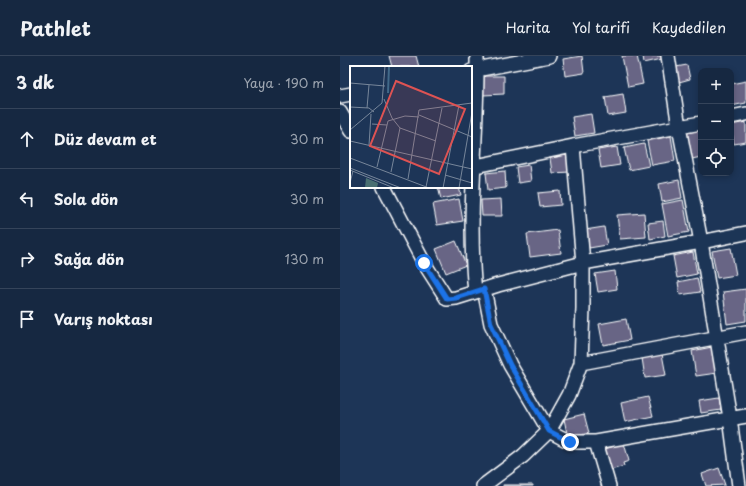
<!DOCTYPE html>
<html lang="tr">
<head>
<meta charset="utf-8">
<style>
  body { margin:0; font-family:"Playpen Sans",sans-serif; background:#23344c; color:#f1f3f6 }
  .controls { position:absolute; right:12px; top:12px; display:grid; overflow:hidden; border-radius:8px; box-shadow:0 2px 6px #0003 }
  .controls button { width:36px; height:36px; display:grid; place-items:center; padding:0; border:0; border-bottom:1px solid #35445a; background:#162841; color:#f1f3f6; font:20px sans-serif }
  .stop { position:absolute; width:12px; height:12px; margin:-9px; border:3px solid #1a73e8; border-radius:50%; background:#fff }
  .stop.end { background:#1a73e8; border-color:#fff; box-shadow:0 1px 4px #0008 }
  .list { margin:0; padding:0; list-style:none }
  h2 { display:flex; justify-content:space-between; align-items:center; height:52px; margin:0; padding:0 16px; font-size:17px }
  h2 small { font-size:13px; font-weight:400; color:#9ea6b1 }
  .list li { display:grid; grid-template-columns:26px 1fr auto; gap:12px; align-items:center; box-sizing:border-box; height:60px; padding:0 16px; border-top:1px solid #35445a }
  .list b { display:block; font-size:15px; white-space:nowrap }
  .list em { font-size:13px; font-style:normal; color:#9ea6b1 }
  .icon { flex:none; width:22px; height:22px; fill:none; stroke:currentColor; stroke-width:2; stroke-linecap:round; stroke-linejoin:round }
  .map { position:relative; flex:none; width:406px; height:430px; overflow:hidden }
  header { display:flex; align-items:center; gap:24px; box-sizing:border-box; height:56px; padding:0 20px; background:#162841; border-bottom:1px solid #35445a }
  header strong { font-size:19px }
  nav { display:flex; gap:22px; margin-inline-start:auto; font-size:14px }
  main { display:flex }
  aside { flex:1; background:#162841 }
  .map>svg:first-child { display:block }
  .building { fill:#686585; stroke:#fff }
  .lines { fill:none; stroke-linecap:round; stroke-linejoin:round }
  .minor-casing { stroke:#fff; stroke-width:16 }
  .minor { stroke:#1d3557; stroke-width:13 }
  .route { stroke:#1a73e8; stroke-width:5 }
  .inset-river { fill:none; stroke:#416989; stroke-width:2 }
  .inset-road { fill:none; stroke:#77869a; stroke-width:1 }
  .view { fill:#de5353; fill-opacity:0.15; stroke:#de5353; stroke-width:2 }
  .inset-edge { fill:none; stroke:#fff; stroke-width:2 }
</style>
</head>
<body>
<header>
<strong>Pathlet</strong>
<nav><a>Harita</a><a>Yol tarifi</a><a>Kaydedilen</a></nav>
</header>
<main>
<aside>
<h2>3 dk<small>Yaya · 190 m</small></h2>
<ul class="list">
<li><svg class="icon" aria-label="ahead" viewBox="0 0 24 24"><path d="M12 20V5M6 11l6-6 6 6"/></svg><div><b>Düz devam et</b></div><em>30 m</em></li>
<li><svg class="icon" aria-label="left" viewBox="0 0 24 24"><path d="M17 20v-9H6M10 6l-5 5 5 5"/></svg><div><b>Sola dön</b></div><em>30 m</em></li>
<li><svg class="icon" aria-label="right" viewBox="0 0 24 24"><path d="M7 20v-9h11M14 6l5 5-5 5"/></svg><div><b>Sağa dön</b></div><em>130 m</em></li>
<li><svg class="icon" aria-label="arrive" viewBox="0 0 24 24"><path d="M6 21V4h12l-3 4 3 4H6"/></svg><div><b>Varış noktası</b></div></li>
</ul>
</aside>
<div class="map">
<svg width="406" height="430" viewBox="0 0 406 430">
  <rect width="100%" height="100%" fill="#1d3557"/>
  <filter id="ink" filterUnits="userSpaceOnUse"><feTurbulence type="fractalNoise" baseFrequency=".025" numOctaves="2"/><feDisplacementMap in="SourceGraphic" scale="8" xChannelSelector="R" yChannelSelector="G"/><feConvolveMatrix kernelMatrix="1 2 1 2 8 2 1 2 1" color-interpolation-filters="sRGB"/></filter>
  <g filter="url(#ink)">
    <path class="building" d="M49,0H76L79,11H52Z
      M242,0L244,17L225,20L223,3Z
      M282,0H297L303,28L288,31Z
      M303,0H321L322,3L304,7Z
      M347,9L350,23L339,26L336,11Z
      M143,20H164V38L143,39Z
      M406,25V47L391,50V28Z
      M283,38L286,57L268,60L265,41Z
      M251,58L254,77L235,80L232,61Z
      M406,66V86L394,88L391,69Z
      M361,74V101L352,103L347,77Z
      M331,80L335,105L312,109L307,85Z
      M304,88L309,110L289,114L284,92Z
      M277,91L280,109L261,112L258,94Z
      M227,99L230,116L212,117L210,102Z
      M189,109L191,125L178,127L176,111Z
      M165,115L166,132L148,134L146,117Z
      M339,124L342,142L322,146L319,128Z
      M98,131H119L121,139L101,143Z
      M220,135L221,149L200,151L198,137Z
      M119,143L123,165L97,169L93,148Z
      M161,143L162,160H142L141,144Z
      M343,144L349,176L328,180L322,148Z
      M304,157L306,181L280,183L277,159Z
      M323,165L325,180L310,183L308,167Z
      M264,171L267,189L249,192L245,174Z
      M218,174L221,197L190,201L187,178Z
      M116,185L126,209L106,217L96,193Z
      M391,192L396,219L377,222L372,195Z
      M353,196L357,218L337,222L333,200Z
      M275,215L277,233L258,236L255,218Z
      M357,222L360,236L340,239L338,226Z
      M406,233V265L387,268L383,236Z
      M286,263L290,284L263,289L259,268Z
      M372,291L377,317L356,320L352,295Z
      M322,298L326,319L305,322L302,302Z
      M308,341L313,360L285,366L281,347Z
      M379,342L381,354L361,357L359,345Z
      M244,358L249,377L228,382L224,363Z
      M284,387L289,405L283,407L284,410L271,414L265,393Z
      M379,412L385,429L366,430L362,418Z
      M163,429H193V430H163Z"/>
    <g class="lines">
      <defs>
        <path id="minor" d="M328,0L339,71L361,186L390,362L399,430
          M131,15L209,0
          M0,40L11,38
          M0,56L11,75
          M391,61L406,58
          M131,111L233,90L361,67
          M44,131L84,207L107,243L116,242L158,229L243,207L361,186L406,177
          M144,233L151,268L170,309L209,375L230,386H256L406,360
          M135,236C127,158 138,79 137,0
          M241,307L406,276
          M256,386L269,430
          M143,430L183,400L209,375L229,339L241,307L243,252V207L233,90"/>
      </defs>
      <use href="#minor" class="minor-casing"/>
      <use href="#minor" class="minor"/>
    </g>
  </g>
  <g class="lines" filter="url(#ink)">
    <path class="route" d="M84,207L107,243L116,242L144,233L151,268L170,309L209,375L230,386"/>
  </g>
  <g transform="translate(10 10)">
    <rect width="122" height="122" fill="#1d3557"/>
    <path d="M16,112L28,117L27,122H15Z" fill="#496f72"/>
    <path class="inset-river" d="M38,27L39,0"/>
    <path class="inset-road" d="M0,3V18M0,17L35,20M34,33L42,52L50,62L86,75M0,41L19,42L24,46M17,42L19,19M69,49L122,71M22,58L37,59M0,64L32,37L35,0M0,75L122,103M19,79L21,48M0,92L79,122M27,101L38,55L55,50L69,51M0,102L51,122M0,104L44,122M41,106L50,62M95,109L122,117M58,113L69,44L122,37M0,117L3,105M76,121L92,42M93,122L109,39M109,122L122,46"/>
    <path class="view" d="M46,15L115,43L89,108L20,80Z"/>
    <rect width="122" height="122" class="inset-edge"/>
  </g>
</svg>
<div class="controls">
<button>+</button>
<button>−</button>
<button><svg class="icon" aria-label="locate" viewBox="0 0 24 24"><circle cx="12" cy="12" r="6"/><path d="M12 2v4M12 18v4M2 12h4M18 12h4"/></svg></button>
</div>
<div class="stop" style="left:84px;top:207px"></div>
<div class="stop end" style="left:230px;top:386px"></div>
</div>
</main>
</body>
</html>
